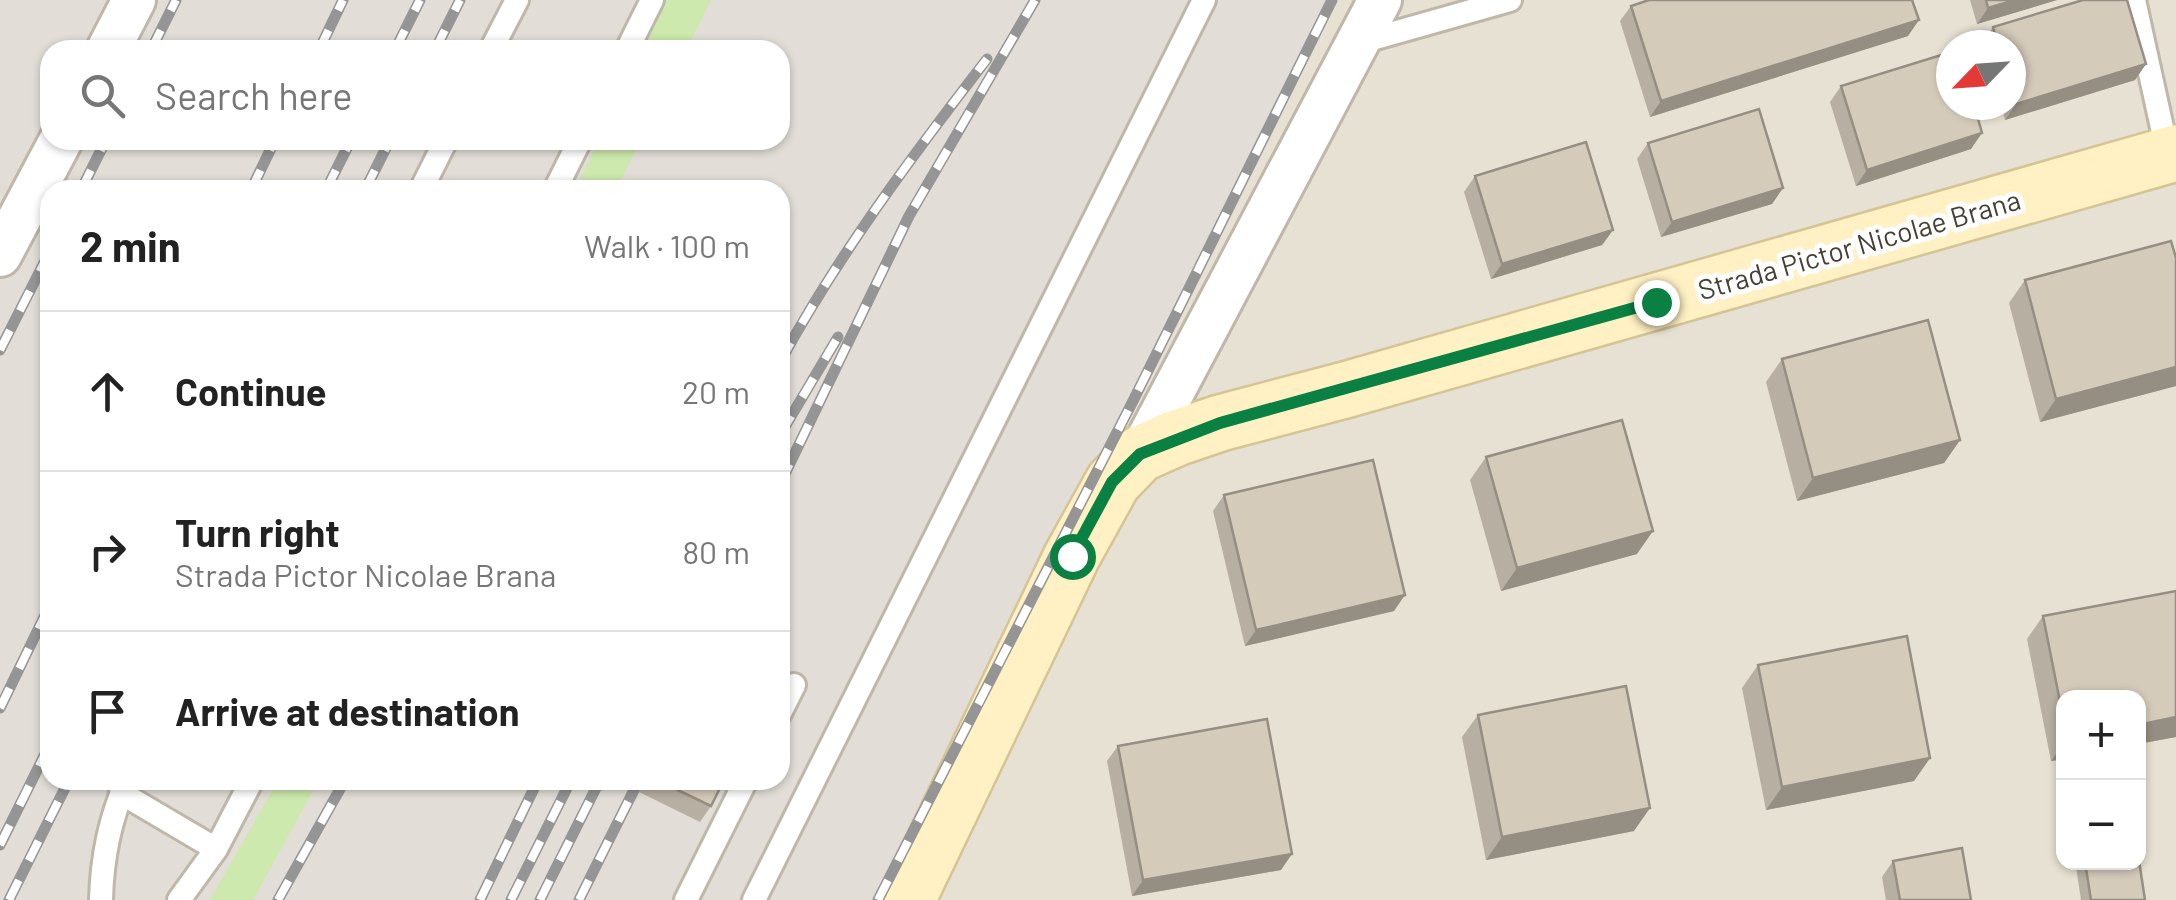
<!DOCTYPE html>
<html lang="en">
<head>
<meta charset="utf-8">
<style>
  body { margin:0; font-family:Barlow,sans-serif; background:#f6f6f6; color:#222 }
  .controls { position:absolute; right:30px; bottom:30px; display:grid; overflow:hidden; border-radius:20px; box-shadow:0 2px 8px #0004 }
  .controls button { width:90px; height:90px; display:grid; place-items:center; padding:0; border:0; border-bottom:2px solid #e0e0e0; background:#fff; color:#222; font:50px sans-serif }
  .compass { position:absolute; left:1936px; top:30px; width:90px; height:90px; border-radius:50%; background:#fff; box-shadow:0 2px 8px #0004; rotate:245deg }
  .stop { position:absolute; width:30px; height:30px; margin:-22px; border:8px solid #0b8043; border-radius:50%; background:#fff }
  .stop.end { background:#0b8043; border-color:#fff; box-shadow:0 2px 10px #0008 }
  .list { margin:0; padding:0; list-style:none }
  h2 { display:flex; justify-content:space-between; align-items:center; height:130px; margin:0; padding:0 40px; font-size:42px }
  h2 small { font-size:32px; font-weight:400; color:#767676 }
  .list li { display:grid; grid-template-columns:65px 1fr auto; gap:30px; align-items:center; box-sizing:border-box; height:160px; padding:0 40px; border-top:2px solid #e0e0e0 }
  .list b { display:block; font-size:38px; white-space:nowrap }
  .list p { margin:0; font-size:32px; white-space:nowrap; color:#767676 }
  .list em { font-size:32px; font-style:normal; color:#767676 }
  .icon { flex:none; width:55px; height:55px; fill:none; stroke:currentColor; stroke-width:2; stroke-linecap:round; stroke-linejoin:round }
  .map { position:relative; flex:none; width:2176px; height:900px; overflow:hidden }
  .search { position:absolute; background:#fff; box-shadow:0 2px 8px #0004; left:40px; top:40px; width:750px; height:110px; display:flex; align-items:center; gap:25px; box-sizing:border-box; padding:0 35px; border-radius:30px; color:#767676; font-size:38px }
  .panel { position:absolute; background:#fff; box-shadow:0 2px 8px #0004; left:40px; top:180px; width:750px; height:610px; border-radius:30px }
  .map>svg:first-child { display:block }
  .residential { fill:#e7e1d3; fill-rule:evenodd }
  .industrial { fill:#e2ded7; fill-rule:evenodd }
  .green { fill:#cde9ad }
  .lines { fill:none; stroke-linecap:round; stroke-linejoin:round }
  .lane-casing { stroke:#bfb7a8; stroke-width:28 }
  .street-casing { stroke:#bfb7a8; stroke-width:48 }
  .secondary-casing { stroke:#d5c494; stroke-width:60 }
  .lane { stroke:#fff; stroke-width:22 }
  .street { stroke:#fff; stroke-width:42 }
  .secondary { stroke:#fff1c4; stroke-width:55 }
  .rail-casing { stroke:#959595; stroke-width:11 }
  .rail { stroke:#fff; stroke-width:8; stroke-dasharray:22; stroke-linecap:butt }
  .wall { fill:#b7afa1 }
  .shaded-wall { fill:#958e83 }
  .building { fill:#d5cbbb; stroke:#958e83; stroke-width:2.5 }
  .route { stroke:#0b8043; stroke-width:12 }
  .labels { text-anchor:middle; dominant-baseline:central; stroke-width:10; stroke-linejoin:round; paint-order:stroke }
  .street-label { font-size:28px; fill:#464035; stroke:#fff }
</style>
</head>
<body>
<div class="map">
<svg width="2176" height="900" viewBox="0 0 2176 900">
  <rect width="100%" height="100%" fill="#f3efe6"/>
  <path class="residential" d="M1338,0H2176V900H873ZM1951,45H2011V105H1951ZM2064,698H2138V862H2064Z"/>
  <path class="industrial" d="M0,0H1338L873,900H0ZM50,50H780V140H50ZM50,190H780V780H50Z"/>
  <path class="green" d="M667,0H711L686,50H643Z
    M599,140H641L616,190H575Z
    M278,780H319L253,900H210Z"/>
  <g class="lines">
    <defs>
      <path id="lane" d="M2134,0L2168,155
        M1358,43L1510,0
        M491,50L517,0
        M627,50L652,0
        M421,190L446,140
        M555,190L580,140
        M780,713L794,685
        M121,793L216,849L252,780
        M101,900C102,859 109,821 126,783
        M179,900L216,849
        M686,900L746,780
        M754,900L1204,0"/>
      <path id="street" d="M108,50L134,0
        M0,255L61,140
        M1140,454L1380,0"/>
      <path id="secondary" d="M907,900L1072,556L1113,482L1140,454L1176,438L1220,423L1345,390L2176,153"/>
    </defs>
    <use href="#lane" class="lane-casing"/>
    <use href="#street" class="street-casing"/>
    <use href="#secondary" class="secondary-casing"/>
    <use href="#lane" class="lane"/>
    <use href="#street" class="street"/>
    <use href="#secondary" class="secondary"/>
    <defs>
      <path id="rail" d="M151,50L176,0
        M319,50L343,0
        M395,50L420,0
        M435,50L460,0
        M81,190L106,140
        M251,190L275,140
        M326,190L351,140
        M365,190L390,140
        M0,350L50,251
        M780,362C839,254 912,156 987,59
        M780,435L838,337
        M780,484L909,216L1035,0
        M0,708L50,605
        M0,845L50,744
        M9,900L69,780
        M278,900L345,780
        M480,900L538,780
        M511,900L571,780
        M540,900L600,780
        M579,900L639,780
        M878,900L1134,399L1332,0"/>
    </defs>
    <use href="#rail" class="rail-casing"/>
    <use href="#rail" class="rail"/>
  </g>
  <path class="wall" d="M1970,0H2057L1977,24Z
    M1631,6L1908,36L1650,117L1620,21Z
    M1993,27L2146,64L2135,80L2005,120L2001,105H2011V45H1982V43Z
    M1841,86L1971,149L1856,186L1830,102Z
    M1648,143L1783,188L1772,204L1661,237L1637,159Z
    M1475,176L1613,230L1602,245L1491,279L1464,192Z
    M2176,258V386L2040,422L2009,303L2025,280Z
    M1782,359L1960,440L1944,463L1797,501L1766,382Z
    M1486,457L1637,554L1501,591L1470,480Z
    M1224,495L1394,611L1245,646L1213,511Z
    M2176,591V737L2138,744V698H2064V759L2051,761L2027,639L2043,616Z
    M1758,665L1930,758L1914,781L1766,810L1742,688Z
    M1478,715L1634,831L1486,860L1462,737Z
    M1118,746L1281,870L1132,896L1107,761Z
    M645,780H724L711,806L700,822L639,792Z
    M1893,861L1971,900H1886L1882,877Z
    M2079,862H2138L2145,900H2081L2076,867Z"/>
  <path class="shaded-wall" d="M2015,0H2057L1977,24L1988,8Z
    M1919,20L1908,36L1650,117L1661,101Z
    M2146,64L2135,80L2005,120L2016,104Z
    M1982,133L1971,149L1856,186L1867,170Z
    M1783,188L1772,204L1661,237L1672,222Z
    M1613,230L1602,245L1491,279L1502,264Z
    M2176,367V386L2040,422L2056,399Z
    M1960,440L1944,463L1797,501L1813,478Z
    M1653,531L1637,554L1501,591L1517,568Z
    M1405,595L1394,611L1245,646L1256,630Z
    M2176,717V737L2138,744V725Z
    M2064,743V759L2051,761Z
    M1930,758L1914,781L1766,810L1782,787Z
    M1650,808L1634,831L1486,860L1502,837Z
    M1292,854L1281,870L1132,896L1143,880Z"/>
  <path class="building" d="M1649,0H1912L1919,20L1661,101L1631,6Z
    M1986,0H2015L1988,8Z
    M2083,0H2127L2146,64L2016,104L2011,87V45H1998L1993,27Z
    M1951,52V105H1974L1982,133L1867,170L1841,86Z
    M1759,109L1783,188L1672,222L1648,143Z
    M1586,142L1613,230L1502,264L1475,176Z
    M2171,241L2176,258V367L2056,399L2025,280Z
    M1928,320L1960,440L1813,478L1782,359Z
    M1622,420L1653,531L1517,568L1486,457Z
    M1373,460L1405,595L1256,630L1224,495Z
    M2176,591V717L2138,725V698H2064V722L2043,616Z
    M1907,636L1930,758L1782,787L1758,665Z
    M1626,686L1650,808L1502,837L1478,715Z
    M1267,719L1292,854L1143,880L1118,746Z
    M657,780H724L711,806Z
    M1962,848L1971,900H1900L1893,861Z
    M2138,854L2145,900H2091L2085,862H2138Z"/>
  <g class="lines">
    <path class="route" d="M1072,556L1112,482L1140,454L1220,423L1656,302"/>
  </g>
  <g class="labels">
    <g class="street-label">
      <text transform="translate(1859 244) rotate(-16)">Strada Pictor Nicolae Brana</text>
    </g>
  </g>
</svg>
<div class="controls">
<button>+</button>
<button>−</button>
</div>
<svg class="compass" viewBox="-18 -18 36 36"><path d="M0-13l5 13h-10z" fill="#e53935"/><path d="M0 13l5-13h-10z" fill="#767676"/></svg>
<div class="stop" style="left:1072px;top:556px"></div>
<div class="stop end" style="left:1656px;top:302px"></div>
<div class="search"><svg class="icon" aria-label="search" viewBox="0 0 24 24"><circle cx="10" cy="10" r="6"/><path d="M15 15l6 6"/></svg>Search here</div>
<section class="panel">
<h2>2 min<small>Walk · 100 m</small></h2>
<ul class="list">
<li><svg class="icon" aria-label="ahead" viewBox="0 0 24 24"><path d="M12 20V5M6 11l6-6 6 6"/></svg><div><b>Continue</b></div><em>20 m</em></li>
<li><svg class="icon" aria-label="right" viewBox="0 0 24 24"><path d="M7 20v-9h11M14 6l5 5-5 5"/></svg><div><b>Turn right</b><p>Strada Pictor Nicolae Brana</p></div><em>80 m</em></li>
<li><svg class="icon" aria-label="arrive" viewBox="0 0 24 24"><path d="M6 21V4h12l-3 4 3 4H6"/></svg><div><b>Arrive at destination</b></div></li>
</ul>
</section>
</div>
</body>
</html>
